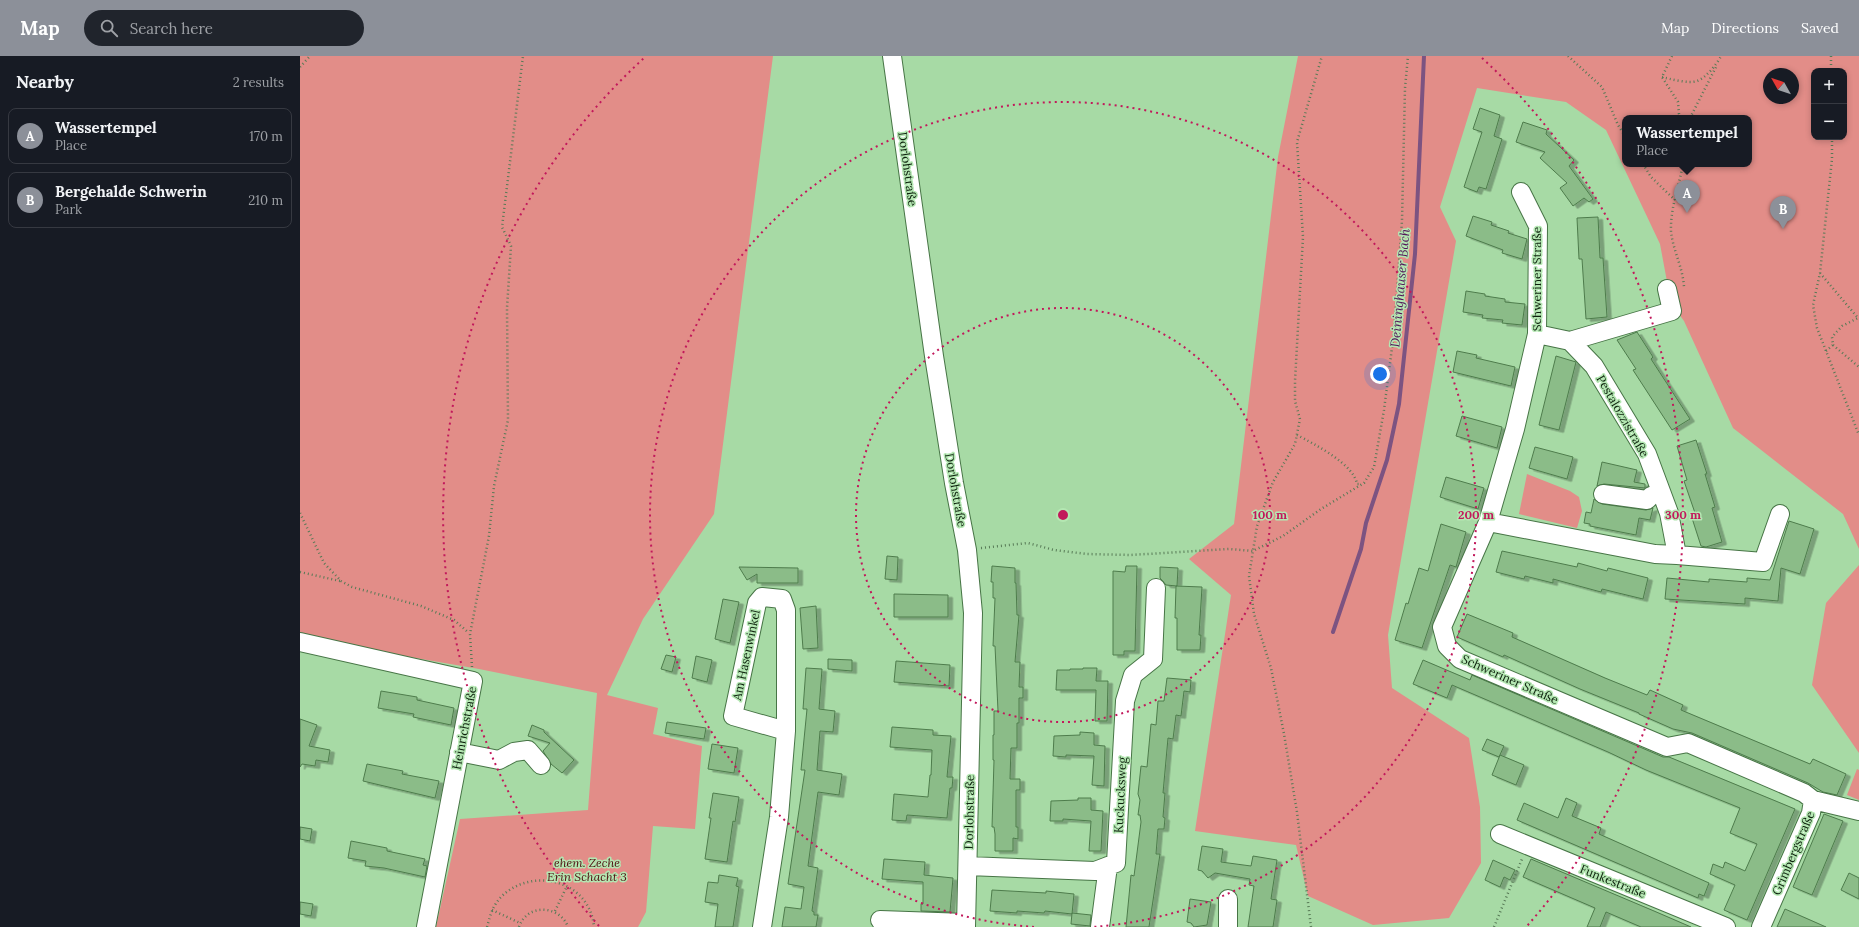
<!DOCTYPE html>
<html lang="en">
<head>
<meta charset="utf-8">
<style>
  body { margin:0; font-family:Lora,serif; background:#20242c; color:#f1f3f6 }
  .controls { position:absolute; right:12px; top:12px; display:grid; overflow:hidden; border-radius:8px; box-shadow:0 2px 6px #0003 }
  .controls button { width:36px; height:36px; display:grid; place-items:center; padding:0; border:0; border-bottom:1px solid #363941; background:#171b24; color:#f1f3f6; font:20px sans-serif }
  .compass { position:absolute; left:1463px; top:12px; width:36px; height:36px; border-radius:50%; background:#171b24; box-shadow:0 2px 6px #0003; rotate:310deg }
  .you { position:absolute; left:1080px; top:318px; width:14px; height:14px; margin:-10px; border:3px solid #fff; border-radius:50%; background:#1a73e8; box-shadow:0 0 0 6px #1a73e833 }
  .badge { display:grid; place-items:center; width:26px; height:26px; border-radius:50%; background:#8c9099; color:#fff; font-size:13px; font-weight:700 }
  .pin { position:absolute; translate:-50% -33px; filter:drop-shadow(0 1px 2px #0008) }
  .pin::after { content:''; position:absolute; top:21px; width:14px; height:12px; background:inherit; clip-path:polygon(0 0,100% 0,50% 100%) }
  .popup { position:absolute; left:1322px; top:59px; width:130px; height:52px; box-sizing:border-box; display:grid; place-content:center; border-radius:8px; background:#171b24; filter:drop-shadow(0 1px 3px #0005); font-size:13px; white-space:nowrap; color:#9ea1a6 }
  .popup b { font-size:15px; color:#f1f3f6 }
  .popup::after { content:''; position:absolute; left:50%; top:100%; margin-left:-8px; border:8px solid transparent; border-top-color:#171b24 }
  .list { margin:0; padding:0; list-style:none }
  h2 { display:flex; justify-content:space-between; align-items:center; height:52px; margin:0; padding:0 16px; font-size:17px }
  h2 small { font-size:13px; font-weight:400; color:#9ea1a6 }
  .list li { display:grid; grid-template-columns:26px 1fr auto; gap:12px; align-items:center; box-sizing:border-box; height:56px; margin:0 8px 8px; padding:0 8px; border:1px solid #363941; border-radius:8px }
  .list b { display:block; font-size:15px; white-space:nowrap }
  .list p { margin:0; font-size:13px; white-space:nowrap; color:#9ea1a6 }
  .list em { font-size:13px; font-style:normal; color:#9ea1a6 }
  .icon { flex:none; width:22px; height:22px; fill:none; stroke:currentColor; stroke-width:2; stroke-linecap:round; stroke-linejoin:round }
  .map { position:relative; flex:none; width:1559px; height:871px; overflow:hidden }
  header { display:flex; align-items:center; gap:24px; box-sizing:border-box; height:56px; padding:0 20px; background:#8c9099; color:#fff }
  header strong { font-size:19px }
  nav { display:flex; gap:22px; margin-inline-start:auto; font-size:14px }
  .search { width:280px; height:36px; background:#20242c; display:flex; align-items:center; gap:10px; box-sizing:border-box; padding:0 14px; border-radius:22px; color:#9ea1a6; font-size:15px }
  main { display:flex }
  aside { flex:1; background:#171b24 }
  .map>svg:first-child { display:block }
  .green { fill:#e28d88; fill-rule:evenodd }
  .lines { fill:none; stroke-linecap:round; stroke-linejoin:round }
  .stream { stroke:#7c5381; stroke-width:4 }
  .building { fill:#8bbc88; stroke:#4e7c4c; filter:url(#shadow) }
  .minor-casing { stroke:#477546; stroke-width:20 }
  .path { stroke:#577a56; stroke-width:2.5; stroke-dasharray:1 3; stroke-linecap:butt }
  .minor { stroke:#fff; stroke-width:18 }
  .ring { fill:none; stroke:#c2185b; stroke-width:2; stroke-dasharray:2 4 }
  .labels { text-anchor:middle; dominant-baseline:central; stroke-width:3; stroke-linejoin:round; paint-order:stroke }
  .street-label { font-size:12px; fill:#0d210d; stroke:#b4e7b2 }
  .park-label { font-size:12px; font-style:italic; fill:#4f0d10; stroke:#b4e7b2 }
  .water-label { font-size:13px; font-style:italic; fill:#521359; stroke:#b4e7b2 }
  .centre { fill:#c2185b; stroke:#b4e7b2; stroke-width:2 }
  .ring-label { font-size:12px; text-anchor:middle; font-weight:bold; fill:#c2185b; stroke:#b4e7b2; stroke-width:3; stroke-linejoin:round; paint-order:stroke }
</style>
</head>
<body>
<header>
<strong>Map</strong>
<div class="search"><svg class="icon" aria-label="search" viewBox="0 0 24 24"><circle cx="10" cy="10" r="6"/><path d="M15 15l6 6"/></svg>Search here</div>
<nav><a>Map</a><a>Directions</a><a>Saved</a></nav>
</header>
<main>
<aside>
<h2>Nearby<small>2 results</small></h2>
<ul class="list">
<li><span class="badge">A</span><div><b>Wassertempel</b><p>Place</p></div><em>170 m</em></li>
<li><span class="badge">B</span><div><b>Bergehalde Schwerin</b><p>Park</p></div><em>210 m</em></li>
</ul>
</aside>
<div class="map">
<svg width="1559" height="871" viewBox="0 0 1559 871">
  <defs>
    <filter id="shadow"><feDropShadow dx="4.5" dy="2.5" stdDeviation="0" flood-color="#0004"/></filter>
  </defs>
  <rect width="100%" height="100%" fill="#a7daa5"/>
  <path class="green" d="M0,0H473L414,458L343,563L307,639L358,652L353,678L402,690L395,773L353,770L346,856L338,871H136L160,763L288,754L297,637L179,613L58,592L0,579Z
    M998,0H1559V493L1543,458L1433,372L1384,265L1371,247L1360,188L1306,74L1266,46L1177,32L1140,151L1156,185L1088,579L1092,632L1169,682L1180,751L1181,807L1149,862L1073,869L1008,840L996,789L895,775L931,539L889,503L934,468L978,101ZM1514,15H1544V81H1514ZM1469,18H1493V42H1469ZM1325,62H1449V108H1325Z
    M1227,418L1270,435L1279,441L1282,455L1277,472L1219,458Z
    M1559,509V697L1512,629L1526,547Z
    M1557,713L1559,714V744L1547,739Z"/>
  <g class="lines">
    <path class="stream" d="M1033,576L1061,493L1066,467L1087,404L1099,348L1115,198L1124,0"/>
  </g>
  <path class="building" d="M1180,52L1200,59L1194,80L1202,83L1186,133L1179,131L1177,136L1164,131L1182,76L1173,73Z
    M1223,66L1247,74L1246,78L1274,104L1269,110L1293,143L1289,146L1284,142L1273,150L1260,132L1267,127L1240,102L1245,96L1216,86Z
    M1173,160L1192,166L1191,169L1209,175L1208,177L1227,183L1222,203L1202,197L1203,194L1166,180Z
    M1298,161L1300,202H1303L1307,261L1286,263L1282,203H1279L1277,162Z
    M1166,235L1185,238V240L1205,243V246L1225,248L1222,269L1202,267L1203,264L1182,262L1183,259L1163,256Z
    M1337,276L1353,301L1351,303L1390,363L1372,374L1333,314L1336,313L1317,284Z
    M1157,295L1177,299L1176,302L1215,311L1211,330L1153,316Z
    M1256,300L1276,306L1259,374L1239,369Z
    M1162,360L1202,371L1197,392L1156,380Z
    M1396,384L1407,418H1405L1415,451L1412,452L1422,486L1406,491L1401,490L1391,459L1395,457L1384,425L1387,424L1377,390Z
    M1235,391L1273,401L1267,423L1229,412Z
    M1302,406L1337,414L1334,426L1345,428V432L1304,428L1297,430Z
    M1146,421L1184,432L1178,453L1140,441Z
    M1294,443L1302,448L1346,454L1353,452L1350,464L1339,462L1336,479L1290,470V468L1284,467L1286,456L1291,457Z
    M1489,465L1514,473L1500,518L1481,512L1478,545L1445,542V548L1365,543L1367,522L1409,526V523L1447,526V522L1470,524Z
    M1141,468L1166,476L1156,511L1150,509L1122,592L1095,584L1106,547L1108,548L1119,512L1128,515Z
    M1202,495L1277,511L1278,507L1307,515L1308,512L1348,522L1343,543L1302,533L1301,536L1253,523V527L1225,520L1224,523L1196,516Z
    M587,500L598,501L597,524L585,523Z
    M692,510L715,512V527H716L717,559H719L715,606H720L719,631H723V642H719V667H717V692H711L710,723H720V734H716V771H718V783L713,782V795H695V778L694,771H692L694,704H693V679H694V655H698L695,590H693L695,542H693V526H691Z
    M826,510H837L835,595H824V599H813V515L825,516Z
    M439,511L498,512V527H457V518L447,524Z
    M860,511L878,512L877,530L866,529L860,522Z
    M876,530L902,531L899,579H901L900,594H877V562H875Z
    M594,538L648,539V561H594Z
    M423,543L439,546L430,587L415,583Z
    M516,550L518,592L503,593L500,552Z
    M1167,558L1213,577L1212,581L1305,622L1347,639L1350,634L1383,649L1381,654L1510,708L1513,703L1546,718L1537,739L1523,736L1508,727L1392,677L1373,673L1339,658V657L1280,633L1204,599L1203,601L1157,581Z
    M366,599L376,601L372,616L361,613Z
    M396,600L412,604L407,626L392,622Z
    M528,603L552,604V615L528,613Z
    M1123,604L1170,624L1172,619L1363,701H1369L1495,753L1447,864L1424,854L1435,829L1410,818L1413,808L1423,812L1425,806L1445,815L1457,788L1430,777L1440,752L1346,714L1308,696L1152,629L1147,642L1113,628Z
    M596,605L650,609L649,630L594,626Z
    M506,612L522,613L519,653L535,655L533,676L520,675L517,714L542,718L539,739L518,736L508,810L518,812L512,855L514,856V859H518L516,871H482L485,851L501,853L504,831L488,828L505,714H501L507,653H503Z
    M783,612H797L796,625H808L807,665H795L796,634H756L757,614H770V613H783Z
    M867,622L891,624L890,636L884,635L881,660L876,659L873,683L868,682L863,737H865L863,761L865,762L864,773H858L856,798H860L849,871H826L831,819L834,820L841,766L840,759H838L840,744L838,738L841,710L847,711L851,668L856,669L858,645H864Z
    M81,635L117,641V644L154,652L151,669L113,661L114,658L78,652Z
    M0,663L17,669L9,690L30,694L28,706L16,704L15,710L2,708L0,711Z
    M367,666L406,672L404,683L365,677Z
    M232,669L244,674V676L274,704L262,717L251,708L243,695L250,687L228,680Z
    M592,671L633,674V679L651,680L647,721H653L652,732H650L647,762L607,759L606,765L592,764L594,738L628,741L630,719H631L632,694L590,691Z
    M780,676L794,677V689L805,690L804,730L792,729L794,700L766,699V701L753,700L754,680L780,679Z
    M1187,683L1204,690L1199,701L1182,694Z
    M412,688L438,692L434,717L408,713Z
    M1200,699L1224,709L1216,729L1192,719Z
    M67,708L103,715L102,718L139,725L135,742L63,725Z
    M413,737L439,741L435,766L433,765L427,806L405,803L411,762H409Z
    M778,742H791V754L803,755L801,795H789L791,765L763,763V765H750L751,745L778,744Z
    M1266,742L1277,747L1272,760L1301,772L1299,778L1409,827L1404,840L1399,838L1398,842L1217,764L1224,747L1258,762Z
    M1524,758L1543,765L1512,839L1493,831Z
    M0,771L12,773L10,785L0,783Z
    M51,785L87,792V795L125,803L123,809L127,810L125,821L84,812L65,810L66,805L48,802Z
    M902,790L923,793L921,806L951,810L953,800L977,804L971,843L977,844L973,871H948L954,830L949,829L950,823L915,817L908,822L902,815L898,814Z
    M584,803L625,806L624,819L653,822L650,856L621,855V848H623V826L582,823Z
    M1231,803L1354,855L1391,871H1341L1306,856L1300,871H1287L1295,852L1223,821Z
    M1193,804L1215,814L1210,824L1204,821L1200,831L1185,824Z
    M1549,817L1559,822V843L1541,834Z
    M419,819L438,822L436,830L439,831L433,871H415L418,848L405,846L408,826L418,827Z
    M692,834L746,837V835L774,838L772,858L745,855L744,857L717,855V857L690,855Z
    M890,843L911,846L907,869L894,871L891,867L887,866Z
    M0,846L13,848L11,860L0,858Z
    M1485,853L1501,860L1526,871H1477Z
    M772,857L791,859L790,870L771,868Z"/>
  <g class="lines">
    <defs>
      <path id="minor" d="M592,0L634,300L654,427L667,494L673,557L666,871
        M1221,136L1238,170L1237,278L1215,373L1188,466L1142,571L1147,590L1160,603L1367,691L1388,687L1504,737L1513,744L1559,755
        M1270,285L1372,255L1367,233
        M1303,438L1347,444L1351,440L1361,436
        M1188,466L1355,498L1377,499L1369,457L1347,398L1294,310L1270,285L1237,278
        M1377,499L1463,506L1480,458
        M0,586L173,625L126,871
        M159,696L199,704L214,696L228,694L241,709
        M1200,778L1426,871
        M668,810L795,815L816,807L825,645L833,619L853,603L856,532
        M928,843V871
        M580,864L666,867
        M462,871L479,761L486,675V554L482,543L462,541L457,547L433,660L486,675
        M800,871L808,810
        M1461,871L1511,757L1513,744"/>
    </defs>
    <use href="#minor" class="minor-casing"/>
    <path class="path" d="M1268,0L1302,31L1318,69L1325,80
      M1372,0L1362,21L1378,46L1379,58L1382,62
      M1531,0V15
      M0,11L10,0
      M1362,21C1370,23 1389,28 1397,25C1406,22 1417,8 1421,0
      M1390,62L1416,11
      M1532,81V103L1520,217L1513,249L1517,272L1559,379
      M1343,108L1351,121L1375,144
      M1383,108C1379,130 1370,153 1371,176C1373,194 1383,212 1384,231
      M1520,217L1558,262
      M1533,289L1559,311
      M1526,295L1533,289L1532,281L1542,270L1558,262
      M997,379C1014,388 1054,408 1057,428H1061
      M0,457L24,507L41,525L52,531L121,550L154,564L169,577
      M681,492L728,487L754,494L787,498L830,499L929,493L953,495L983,480L1021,453L1064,427L1074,411L1084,354L1094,276L1102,165L1105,32L1108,0
      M0,516L40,525
      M172,611L170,578L189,480L194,430L208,364L207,252L211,190L202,171L223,0
      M192,854L220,867
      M255,855L267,830
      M187,871C190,860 193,849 201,841C232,810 290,824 294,871
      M219,871C227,847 260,849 268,871
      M1011,871L997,756L984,678L971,612L954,558L949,520L957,470L973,426L995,388L1000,363L995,345V325L1003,181L997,86L1022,0
      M1194,871L1222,803"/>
    <use href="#minor" class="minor"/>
  </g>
  <g class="ring">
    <circle cx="763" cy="459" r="207"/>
    <path d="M734 871A413 413 0 1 1 792 871"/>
    <path d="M299 870A620 620 0 0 1 344 2M1182 2A620 620 0 0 1 1227 870"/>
  </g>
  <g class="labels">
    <g class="street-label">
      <text transform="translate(608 113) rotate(82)">Dorlohstraße</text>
      <text transform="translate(1236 223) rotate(-90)">Schweriner Straße</text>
      <text transform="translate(1323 360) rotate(60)">Pestalozzistraße</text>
      <text transform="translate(656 434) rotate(80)">Dorlohstraße</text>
      <text transform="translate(446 599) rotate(-78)">Am Hasenwinkel</text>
      <text transform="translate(1210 623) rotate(24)">Schweriner Straße</text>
      <text transform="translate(164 672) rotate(-79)">Heinrichstraße</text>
      <text transform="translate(820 739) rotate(-87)">Kuckucksweg</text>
      <text transform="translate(669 756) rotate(-89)">Dorlohstraße</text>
      <text transform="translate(1493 797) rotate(-67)">Grimbergstraße</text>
      <text transform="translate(1313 825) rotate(22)">Funkestraße</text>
    </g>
    <g class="park-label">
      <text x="287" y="806">ehem. Zeche<tspan x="287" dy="14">Erin Schacht 3</tspan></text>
    </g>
    <g class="water-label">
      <text transform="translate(1100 232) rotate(-85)">Deininghauser Bach</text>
    </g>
  </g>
  <circle cx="763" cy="459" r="6" class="centre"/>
  <g class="ring-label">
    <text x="970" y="463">100 m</text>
    <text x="1176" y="463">200 m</text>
    <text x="1383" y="463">300 m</text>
  </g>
</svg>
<div class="controls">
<button>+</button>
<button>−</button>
</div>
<svg class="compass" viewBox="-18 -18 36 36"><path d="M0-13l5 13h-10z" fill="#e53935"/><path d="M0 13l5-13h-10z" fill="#9ea1a6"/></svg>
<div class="you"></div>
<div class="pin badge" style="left:1387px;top:157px">A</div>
<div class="popup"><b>Wassertempel</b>Place</div>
<div class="pin badge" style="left:1483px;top:173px">B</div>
</div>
</main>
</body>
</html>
